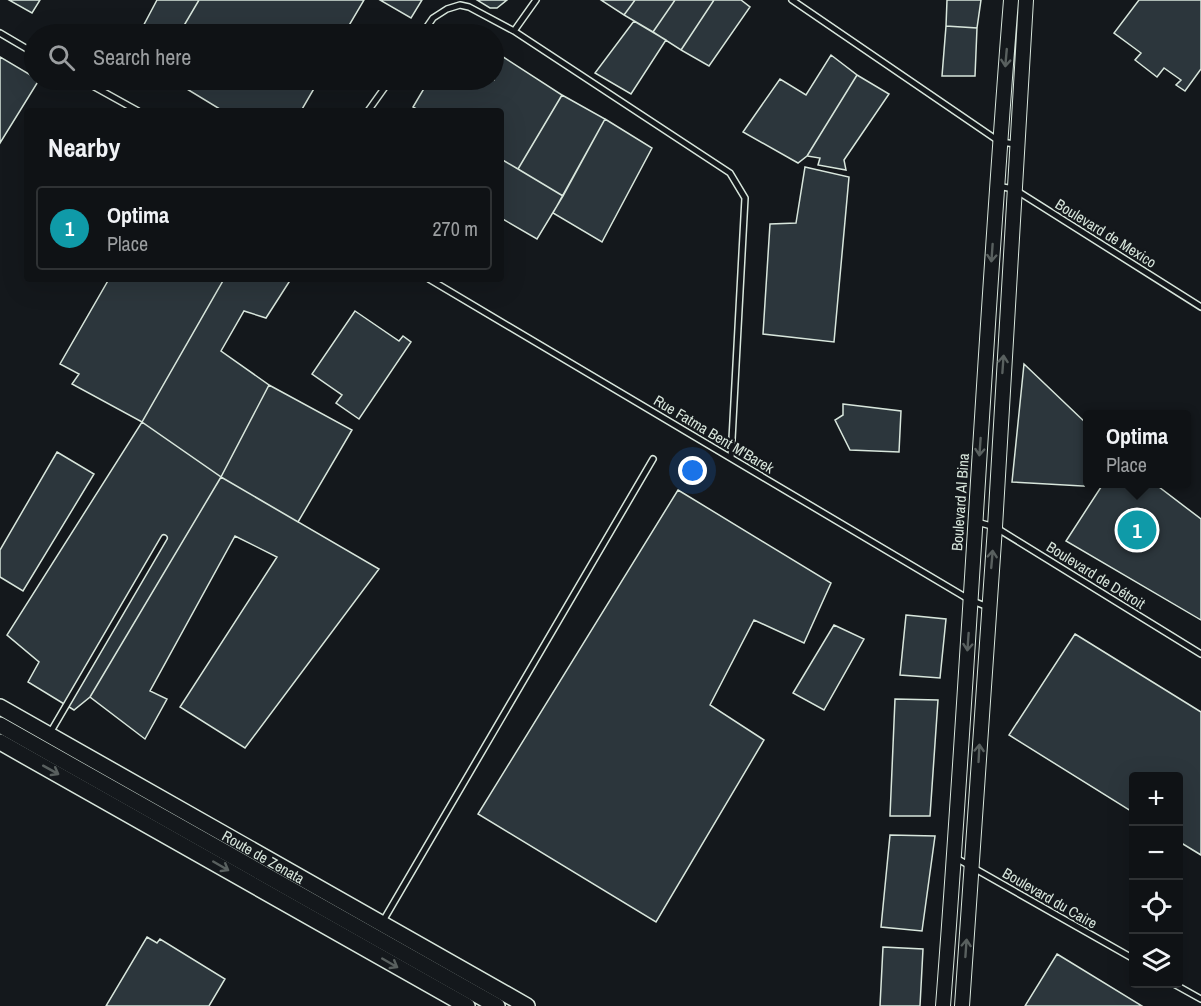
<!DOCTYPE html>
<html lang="en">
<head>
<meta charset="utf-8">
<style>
  body { margin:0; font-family:"Archivo Narrow",sans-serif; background:#1d2022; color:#f1f3f6 }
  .controls { position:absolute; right:18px; bottom:18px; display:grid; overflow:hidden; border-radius:6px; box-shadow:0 6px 24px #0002 }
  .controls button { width:54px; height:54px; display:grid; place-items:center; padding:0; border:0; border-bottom:2px solid #2f3234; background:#0f1215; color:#f1f3f6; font:30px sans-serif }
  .you { position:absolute; left:693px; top:471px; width:21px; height:21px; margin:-15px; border:4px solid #fff; border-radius:50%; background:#1a73e8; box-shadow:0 0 0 9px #1a73e833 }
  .badge { display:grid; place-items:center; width:39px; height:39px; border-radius:50%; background:#ffb74d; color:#fff; font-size:20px; font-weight:700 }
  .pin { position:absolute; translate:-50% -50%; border:3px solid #fff; box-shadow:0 2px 6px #0006 }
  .popup { position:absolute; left:1083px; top:410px; width:108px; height:78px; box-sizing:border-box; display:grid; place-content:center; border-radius:6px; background:#0f1215; filter:drop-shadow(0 2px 4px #0005); font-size:20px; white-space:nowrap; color:#9b9ea0 }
  .popup b { font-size:22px; color:#f1f3f6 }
  .popup::after { content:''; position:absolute; left:50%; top:100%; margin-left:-12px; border:12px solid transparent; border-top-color:#0f1215 }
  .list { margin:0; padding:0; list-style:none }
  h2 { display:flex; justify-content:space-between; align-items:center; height:78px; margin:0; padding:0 24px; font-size:26px }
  h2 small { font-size:20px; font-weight:400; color:#9b9ea0 }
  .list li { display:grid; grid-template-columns:39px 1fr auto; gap:18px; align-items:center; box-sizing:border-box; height:84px; margin:0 12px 12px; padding:0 12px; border:2px solid #2f3234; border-radius:6px }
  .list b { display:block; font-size:22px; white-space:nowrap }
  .list p { margin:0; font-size:20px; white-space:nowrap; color:#9b9ea0 }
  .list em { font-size:20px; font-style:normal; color:#9b9ea0 }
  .icon { flex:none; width:33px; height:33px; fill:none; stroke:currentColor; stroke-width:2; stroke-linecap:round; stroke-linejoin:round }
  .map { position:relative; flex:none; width:1201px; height:1006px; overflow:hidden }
  .search { position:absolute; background:#0f1215; box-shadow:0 6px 24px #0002; left:24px; top:24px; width:480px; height:66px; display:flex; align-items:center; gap:15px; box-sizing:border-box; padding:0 21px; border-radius:33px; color:#9b9ea0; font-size:22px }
  .panel { position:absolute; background:#0f1215; box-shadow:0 6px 24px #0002; left:24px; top:108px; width:480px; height:174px; border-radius:6px }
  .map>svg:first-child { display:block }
  .building { fill:#2c363c; stroke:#d8e6dc; stroke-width:1.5 }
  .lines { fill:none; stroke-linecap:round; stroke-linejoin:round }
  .lane-casing { stroke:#d8e6dc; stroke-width:8 }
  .secondary-casing { stroke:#d8e6dc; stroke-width:16 }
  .primary-casing { stroke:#d8e6dc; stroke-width:18 }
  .lane { stroke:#14181c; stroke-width:5 }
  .secondary { stroke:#14181c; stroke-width:14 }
  .primary { stroke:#14181c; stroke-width:15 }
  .oneway { stroke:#59605f }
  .labels { text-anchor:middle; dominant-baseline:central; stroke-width:4.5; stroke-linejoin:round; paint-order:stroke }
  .street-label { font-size:15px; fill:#d8e6dc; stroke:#14181c }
</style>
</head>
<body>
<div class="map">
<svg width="1201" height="1006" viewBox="0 0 1201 1006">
  <rect width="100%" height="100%" fill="#14181c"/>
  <path class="building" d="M9,0H40L32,13Z
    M157,0H199L179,34H139Z
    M199,0H364L344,34H179Z
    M380,0H422L411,18Z
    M477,0H507L497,8H490Z
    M601,0H635L624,15Z
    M635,0H675L653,32L624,15Z
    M675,0H714L681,50L653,32Z
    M714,0H741L750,7L709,66L681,50Z
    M947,0H981L977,28L946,26Z
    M1139,0H1201V69L1185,91L1176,85L1181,80L1164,68L1157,77L1135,60L1141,53L1114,33Z
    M634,21L666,40L631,94L595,73Z
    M946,26L977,28L975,76H942Z
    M494,51L562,95L518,169L501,159V111H420L413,107L429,80H494Z
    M831,55L857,75L807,156L798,163L743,132L780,79L806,95Z
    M0,57L39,80L0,143Z
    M857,75L889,94L844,160L846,170L818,165L820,158L807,156Z
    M135,80H153L148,86Z
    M172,80H319L301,111H223Z
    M562,95L605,119L563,196L518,169Z
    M605,119L652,148L602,242L553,213Z
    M501,159L563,196L537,239L501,218Z
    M805,167L849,177L834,342L763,334L770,224L796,223Z
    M109,279H224L142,422L72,384L79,374L60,364Z
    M224,279H291L266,318L244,311L221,351L269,385L221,477L142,422Z
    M355,311L399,341L403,336L411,342L359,419L336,403L342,395L312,374Z
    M1024,364L1088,425V484H1103L1100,487L1012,482Z
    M269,385L352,430L298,522L221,477Z
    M843,404L901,411L899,452L850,450L835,420L843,415Z
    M142,422L221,477L90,697L74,710L28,682L39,662L7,635Z
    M57,452L94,474L23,591L0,577V550Z
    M221,477L379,569L245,748L180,707L277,557L235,536L150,691L167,699L145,739L90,697Z
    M1103,484H1155L1201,519V620L1066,541Z
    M678,490L831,583L804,643L754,620L710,705L764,740L656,922L478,814Z
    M906,615L946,619L940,678L900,675Z
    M834,625L864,639L824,710L793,693Z
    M1075,634L1201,712V855L1178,841V776H1134V813L1009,735Z
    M895,699L938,700L930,816H890Z
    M890,835L935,836L922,931L881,927Z
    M147,937L157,943L160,939L225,979L209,1006H106Z
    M883,947L923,949L920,1006H880Z
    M1057,954L1142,1006H1025Z"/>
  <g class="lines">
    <defs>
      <path id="lane" d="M792,0L1000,142L1016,144
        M514,31L536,0
        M0,33L34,53
        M422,34L433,18L447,9L460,5L469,7L514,31L730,173L745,198L731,458
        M82,80L138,111
        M368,111L390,80
        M997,186L1014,189L1201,307
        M429,279L970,600L988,607
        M977,522L995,527L1201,654
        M50,733L164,538
        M956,858L1134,959
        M383,921L653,459
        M1174,984L1201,999"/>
      <path id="secondary" d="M943,1006C969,671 984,335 1011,0
        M962,1006L995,527L1026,0"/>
      <g id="primary">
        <path id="s1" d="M0,707L527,1006"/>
        <path d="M0,725L497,1006"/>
        <path d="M0,742L467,1006"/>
      </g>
    </defs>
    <use href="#lane" class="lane-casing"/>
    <use href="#secondary" class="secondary-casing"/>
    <use href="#primary" class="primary-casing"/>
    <use href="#lane" class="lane"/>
    <use href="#secondary" class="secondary"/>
    <use href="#primary" class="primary"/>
  </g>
  <defs><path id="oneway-shaft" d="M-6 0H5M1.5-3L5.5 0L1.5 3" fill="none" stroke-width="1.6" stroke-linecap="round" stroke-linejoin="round" transform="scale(1.5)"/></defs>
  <g class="oneway">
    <use href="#oneway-shaft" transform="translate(1006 58) rotate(95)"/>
    <use href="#oneway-shaft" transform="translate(992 253) rotate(94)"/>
    <use href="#oneway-shaft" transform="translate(1003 364) rotate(-86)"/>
    <use href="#oneway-shaft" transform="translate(980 447) rotate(94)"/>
    <use href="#oneway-shaft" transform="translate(992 559) rotate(-85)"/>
    <use href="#oneway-shaft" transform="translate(968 642) rotate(94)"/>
    <use href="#oneway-shaft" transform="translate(979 753) rotate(-87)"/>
    <use href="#oneway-shaft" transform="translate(51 770) rotate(29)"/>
    <use href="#oneway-shaft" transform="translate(221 866) rotate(30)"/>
    <use href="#oneway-shaft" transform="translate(966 948) rotate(-86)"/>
    <use href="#oneway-shaft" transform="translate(390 963) rotate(30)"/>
  </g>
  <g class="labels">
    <g class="street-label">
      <text transform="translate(1106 233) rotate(32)">Boulevard de Mexico</text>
      <text transform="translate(714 434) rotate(31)">Rue Fatma Bent M'Barek</text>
      <text transform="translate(960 502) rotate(-86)">Boulevard Al Bina</text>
      <text transform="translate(1096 575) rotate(32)">Boulevard de Détroit</text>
      <text stroke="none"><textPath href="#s1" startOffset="303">Route de Zenata</textPath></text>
      <text transform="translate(1050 898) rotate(30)">Boulevard du Caire</text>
    </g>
  </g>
</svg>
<div class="controls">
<button>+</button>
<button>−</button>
<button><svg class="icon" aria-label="locate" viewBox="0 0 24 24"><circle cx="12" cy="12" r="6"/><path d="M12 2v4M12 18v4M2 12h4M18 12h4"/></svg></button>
<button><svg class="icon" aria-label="layers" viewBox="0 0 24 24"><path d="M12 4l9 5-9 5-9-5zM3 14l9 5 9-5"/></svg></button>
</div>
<div class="you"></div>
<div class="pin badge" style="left:1137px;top:530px;background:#0f9aa8">1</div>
<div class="popup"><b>Optima</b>Place</div>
<div class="search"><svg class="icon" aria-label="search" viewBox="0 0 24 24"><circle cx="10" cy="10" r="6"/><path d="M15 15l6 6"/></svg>Search here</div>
<section class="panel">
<h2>Nearby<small></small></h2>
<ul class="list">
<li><span class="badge" style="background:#0f9aa8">1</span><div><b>Optima</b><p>Place</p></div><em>270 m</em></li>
</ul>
</section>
</div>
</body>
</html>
